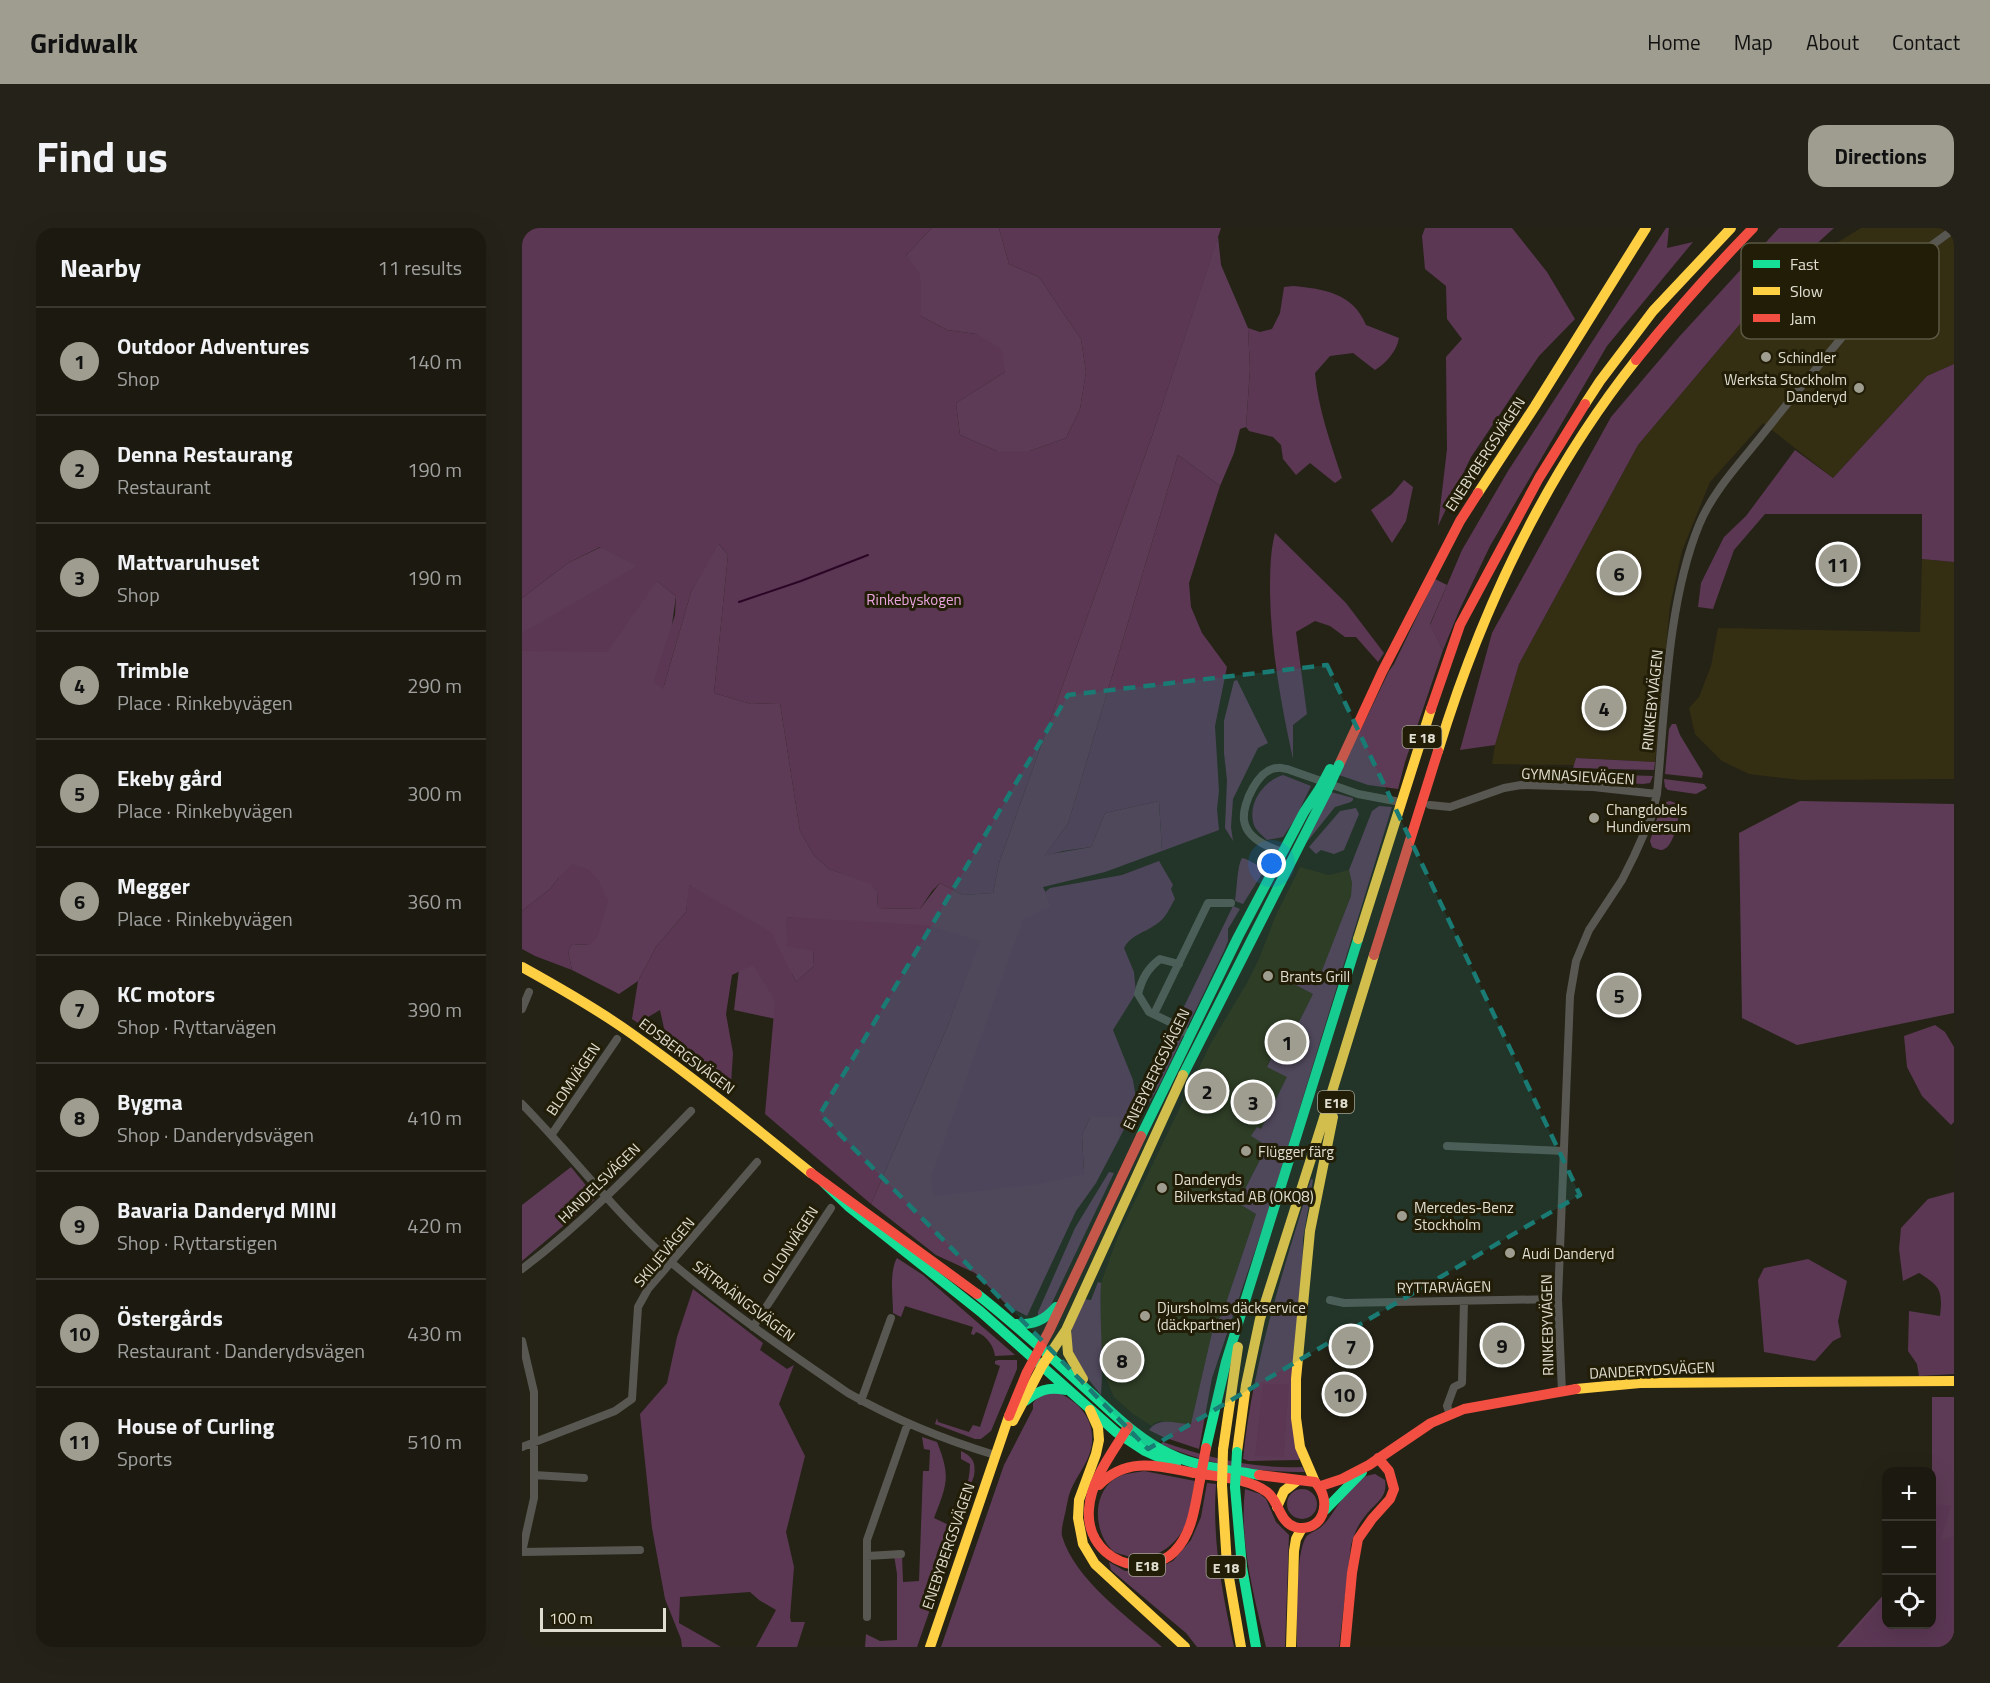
<!DOCTYPE html>
<html lang="en">
<head>
<meta charset="utf-8">
<style>
  body { margin:0; font-family:"Titillium Web",sans-serif; background:#252319; color:#f1f3f6 }
  .controls { position:absolute; right:18px; bottom:18px; display:grid; overflow:hidden; border-radius:12px; box-shadow:0 6px 24px #0002 }
  .controls button { width:54px; height:54px; display:grid; place-items:center; padding:0; border:0; border-bottom:2px solid #3a3830; background:#1c1a10; color:#f1f3f6; font:30px sans-serif }
  .scale { position:absolute; left:18px; bottom:15px; width:126px; box-sizing:border-box; padding-left:6px; border:3px solid #e0ded0; border-top:0; font-size:16px; line-height:21px; white-space:nowrap; color:#e0ded0; -webkit-text-stroke:4px #211d07; paint-order:stroke }
  .you { position:absolute; left:750px; top:636px; width:21px; height:21px; margin:-15px; border:4px solid #fff; border-radius:50%; background:#1a73e8; box-shadow:0 0 0 9px #1a73e833 }
  .badge { display:grid; place-items:center; width:39px; height:39px; border-radius:50%; background:#9f9d8f; color:#111; font-size:20px; font-weight:700 }
  .pin { position:absolute; translate:-50% -50%; border:3px solid #fff; box-shadow:0 2px 6px #0006 }
  .list { margin:0; padding:0; list-style:none }
  h2 { display:flex; justify-content:space-between; align-items:center; height:78px; margin:0; padding:0 24px; font-size:26px }
  h2 small { font-size:20px; font-weight:400; color:#a0a19f }
  .list li { display:grid; grid-template-columns:39px 1fr auto; gap:18px; align-items:center; box-sizing:border-box; height:108px; padding:0 24px; border-top:2px solid #3a3830 }
  .list b { display:block; font-size:22px; white-space:nowrap }
  .list p { margin:0; font-size:20px; white-space:nowrap; color:#a0a19f }
  .list em { font-size:20px; font-style:normal; color:#a0a19f }
  .icon { flex:none; width:33px; height:33px; fill:none; stroke:currentColor; stroke-width:2; stroke-linecap:round; stroke-linejoin:round }
  .map { position:relative; flex:none; width:1432px; height:1419px; overflow:hidden; border-radius:18px }
  header { display:flex; align-items:center; gap:36px; box-sizing:border-box; height:84px; padding:0 30px; background:#9f9d8f; color:#111 }
  header strong { font-size:28px }
  nav { display:flex; gap:33px; margin-inline-start:auto; font-size:21px }
  .intro { display:flex; align-items:center; justify-content:space-between; box-sizing:border-box; height:144px; padding:0 36px }
  h1 { margin:0; font-size:42px }
  .button { padding:15px 27px; border-radius:18px; background:#9f9d8f; color:#111; font-size:21px; font-weight:700 }
  main { display:flex; gap:36px; padding:0 36px }
  aside { flex:1; background:#1c1a10; border-radius:18px; box-shadow:0 6px 24px #0002 }
  .map>svg:first-child { display:block }
  .built { fill:#342e13 }
  .green { fill:#5d3b56 }
  .forest { fill:#5b3754 }
  .lines { fill:none; stroke-linecap:round; stroke-linejoin:round }
  .stream { stroke:#2a0725; stroke-width:2 }
  .street { stroke:#585752; stroke-width:8 }
  .fast { stroke:#16e098; stroke-width:10 }
  .slow { stroke:#ffcf43; stroke-width:10 }
  .jam { stroke:#f24e42; stroke-width:10 }
  .fast-bridge { stroke:#16e098; stroke-width:10 }
  .slow-bridge { stroke:#ffcf43; stroke-width:10 }
  .jam-bridge { stroke:#f24e42; stroke-width:10 }
  .marked { fill:#197b73; fill-opacity:0.2; stroke:#197b73; stroke-width:4.5; stroke-dasharray:12 8; stroke-linejoin:round }
  .poi-dot { fill:#9f9d8f; stroke:#211d07; stroke-width:2 }
  .labels { text-anchor:middle; dominant-baseline:central; stroke-width:6; stroke-linejoin:round; paint-order:stroke }
  .shield { fill:#211d07; stroke:#a7a494; stroke-width:1.5 }
  .shield-label { font-size:14px; font-weight:bold; fill:#e0ded0 }
  .poi-label { font-size:15px; fill:#e0ded0; stroke:#211d07; text-anchor:start }
  .street-label { font-size:15px; fill:#e0ded0; stroke:#211d07 }
  .park-label { font-size:15px; fill:#eaa5de; stroke:#211d07 }
  .key { fill:#211d07; stroke:#5a5743; stroke-width:1.5 }
  .key-label { font-size:16px; fill:#e0ded0 }
</style>
</head>
<body>
<header>
<strong>Gridwalk</strong>
<nav><a>Home</a><a>Map</a><a>About</a><a>Contact</a></nav>
</header>
<div class="intro"><h1>Find us</h1><a class="button">Directions</a></div>
<main>
<aside>
<h2>Nearby<small>11 results</small></h2>
<ul class="list">
<li><span class="badge">1</span><div><b>Outdoor Adventures</b><p>Shop</p></div><em>140 m</em></li>
<li><span class="badge">2</span><div><b>Denna Restaurang</b><p>Restaurant</p></div><em>190 m</em></li>
<li><span class="badge">3</span><div><b>Mattvaruhuset</b><p>Shop</p></div><em>190 m</em></li>
<li><span class="badge">4</span><div><b>Trimble</b><p>Place · Rinkebyvägen</p></div><em>290 m</em></li>
<li><span class="badge">5</span><div><b>Ekeby gård</b><p>Place · Rinkebyvägen</p></div><em>300 m</em></li>
<li><span class="badge">6</span><div><b>Megger</b><p>Place · Rinkebyvägen</p></div><em>360 m</em></li>
<li><span class="badge">7</span><div><b>KC motors</b><p>Shop · Ryttarvägen</p></div><em>390 m</em></li>
<li><span class="badge">8</span><div><b>Bygma</b><p>Shop · Danderydsvägen</p></div><em>410 m</em></li>
<li><span class="badge">9</span><div><b>Bavaria Danderyd MINI</b><p>Shop · Ryttarstigen</p></div><em>420 m</em></li>
<li><span class="badge">10</span><div><b>Östergårds</b><p>Restaurant · Danderydsvägen</p></div><em>430 m</em></li>
<li><span class="badge">11</span><div><b>House of Curling</b><p>Sports</p></div><em>510 m</em></li>
</ul>
</aside>
<div class="map">
<svg width="1432" height="1419" viewBox="0 0 1432 1419">
  <rect width="100%" height="100%" fill="#252316"/>
  <path class="built" d="M1339,0H1432V136L1405,148L1311,250L1241,195L1188,254L1160,323L1148,378L1133,534L1054,530L1052,537L970,536L973,517L997,436L1116,217L1256,51Z
    M1400,331L1432,334V551L1278,552L1227,546L1200,533L1173,506L1167,480L1177,469L1189,438L1196,400L1398,404Z
    M778,639L807,647L827,642L830,655L829,668L794,759L771,748L768,754L791,766L776,796L781,801L779,805L789,808L777,834L772,837L766,836L750,829L745,838L766,848L739,901L729,908L745,918L716,975L734,986L700,1087L692,1096L669,1197L638,1193L632,1195L630,1198L611,1186L592,1169L581,1144L578,1097L579,1055L596,1008L689,815L725,755L737,731L753,689Z"/>
  <path class="green" d="M410,0H477L487,36L517,49L559,111L564,144L558,181L544,210L508,223H475L438,207L434,175L483,144L455,106L425,102L399,88V55L384,27Z
    M696,8L699,37L726,100L728,141L724,199L718,201L712,225L698,258L656,227L546,596L523,627L569,619L583,585L637,573L640,623L583,644L521,659L530,678L562,945L560,907L568,889H598L597,911L574,955L554,983L505,1088L486,1078L453,1045L414,1027L349,976L426,797L457,713L264,689L291,723L292,738L274,754L270,746L263,793L212,782L218,733L168,657L164,684L134,719L116,753L97,766L50,742L46,723L50,716L68,717L37,649L28,661L0,683V370L46,335L79,319L116,338L154,368L141,461L169,364L196,315L206,327L192,465L229,476L258,475L278,603L292,627L307,641L349,655L355,663L356,680L398,681L418,655L441,667L471,665L477,635L630,208Z
    M913,351L925,357L908,396L921,422L883,534L876,561L846,557L817,547L867,443L872,436Z
    M715,452L746,515L736,520L711,571L709,599L711,613L703,600L705,552L702,525V493L712,453Z
    M1150,496H1154L1158,507L1181,545L1180,550L1143,546L1147,501Z
    M1054,530L1133,534L1132,542L1051,540Z
    M1043,545L1131,548L1128,555L1121,556L1005,549L1006,546Z
    M1142,551L1182,556L1185,560L1174,566L1146,562L1143,559Z
    M809,564L831,570V572L829,574L813,579L784,615Z
    M1148,573L1156,576C1159,586 1152,622 1139,622C1138,622 1132,620 1130,619L1128,613L1140,575Z
    M1278,573L1432,576V785L1275,817L1220,790L1217,605Z
    M857,578L870,579L744,990L690,1150L677,1221L641,1209L627,1202C637,1188 654,1196 669,1196L692,1096L700,1087L734,986L716,975L745,918L729,908L735,899L739,901L765,849L745,839L750,829C779,842 778,836 788,809L778,805L781,801L776,796L791,766L768,754L771,747L794,758L829,668L830,655L827,642L850,583Z
    M834,580L837,586L822,622L812,626L799,622L794,626L787,619L818,583Z
    M720,630L724,631L743,641L721,676L713,673C715,662 715,638 720,630Z
    M711,678L718,681L706,701V713L702,723L638,856L622,884L633,838Z
    M49,939L71,966L72,972L0,1033V977Z
    M587,944L592,945L528,1079L516,1091V1084L553,1000Z
    M789,951L791,952L781,1011L777,1232L727,1233L721,1231C731,1133 761,1044 789,951Z
    M375,1030L401,1047L493,1127L473,1128C472,1118 464,1107 454,1104L452,1107L449,1106L451,1099L383,1078L379,1089L371,1085C371,1069 367,1044 375,1030Z
    M576,1054L579,1055C577,1092 582,1129 579,1167C549,1129 538,1119 561,1071L569,1072Z
    M476,1132H495V1141L469,1203L459,1211H453L413,1196L415,1190L416,1194L447,1204L451,1197L458,1199L478,1138L473,1136V1133Z
    M531,1163C561,1173 579,1199 566,1230C560,1243 551,1254 547,1267C545,1275 544,1282 542,1290C541,1295 539,1302 540,1308C553,1352 606,1389 640,1419H419L482,1237L511,1181V1175L519,1166Z
    M1410,1169H1432V1419H1315L1364,1364V1396H1410Z
    M400,1209L415,1214C429,1249 425,1256 412,1290L429,1298C438,1277 448,1258 448,1236L439,1231V1223C451,1229 454,1234 452,1248L426,1316L422,1341L395,1419H343L344,1406L358,1413L375,1412V1346L372,1327L380,1328L381,1354L397,1353L401,1243H407L408,1222L402,1221Z
    M641,1214C686,1230 732,1241 780,1239L783,1244C731,1244 686,1237 638,1216Z
    M622,1243L673,1253C670,1267 669,1284 663,1298C652,1321 627,1336 602,1327C598,1326 593,1325 590,1322C572,1304 570,1268 591,1252C600,1245 612,1245 622,1243Z
    M853,1246L863,1252C866,1270 854,1274 844,1287C836,1296 832,1306 829,1317L817,1419H775C775,1396 773,1326 784,1309C788,1304 795,1303 799,1299C806,1293 811,1284 816,1277C828,1261 832,1249 853,1246Z
    M685,1255L694,1256C690,1311 700,1365 712,1419H675L664,1405L589,1342L587,1334L603,1343H630L651,1333L669,1312L679,1289Z
    M723,1261L738,1266L744,1271L754,1294L767,1307L763,1419H744C732,1368 717,1314 723,1261Z
    M765 1276a15 15 0 1 1 30 0a15 15 0 1 1-30 0Z"/>
  <path class="forest" d="M0,0H410L384,27L397,44L399,55V88L425,102L455,106L479,121L483,144L434,175L438,207L475,223H508L544,210L558,181L564,144L559,111L517,49L487,36L477,0H699L630,208L477,635L471,665L441,667L418,655L410,663L398,681L356,680L355,663L349,656L307,641L292,627L278,603L258,475L229,476L192,465L206,327L197,316L169,364L141,461L131,454L153,387L154,368L135,353L85,424L0,423V405L115,338L78,319L46,335L0,370Z
    M903,0H990L1025,44L1053,91L1017,128L949,229L916,298L925,221L924,129L940,111L925,91L924,58L903,41L900,8Z
    M1144,0H1147L1145,20L1171,14L1085,118L968,318L937,383L921,422L908,397L940,322L986,243Z
    M1257,0H1312L1256,51L1116,217L997,436L973,517L938,522L970,405L1089,189L1157,109Z
    M771,58C802,61 831,65 844,97L877,110C875,123 864,135 853,142L831,125L808,128L793,145C796,181 809,216 820,250L813,255L788,235L774,247L761,231L759,217L751,209L727,203L724,199L728,141L726,100L738,104L750,101L758,85L762,59Z
    M1432,136V334L1400,331V286H1243L1212,322L1191,381L1176,379L1179,355L1202,309L1224,288L1273,222L1311,250L1405,148Z
    M656,227L698,258L667,355L669,379L680,405L705,439L693,498L697,563L695,581L697,602L640,623L637,573L583,585L569,619L541,623L522,628L546,596Z
    M882,252L891,259L884,293L870,315L849,282L870,266Z
    M753,305L824,375L862,425L856,434L834,409H823L808,398L793,393L774,404L785,486L771,497V531C759,476 749,421 748,365C748,344 748,325 753,305Z
    M761,547L789,558L773,591L761,609L745,612C741,608 734,603 732,597C725,576 741,553 761,547Z
    M637,633L651,657L649,661L653,671C648,679 644,690 636,695C623,705 610,706 602,720L612,744L614,765L591,802L611,852L615,876L597,911V889H568L560,907L562,946L516,956L412,968L409,950L501,692L529,678L523,664L528,660L600,647Z
    M50,636L66,641L77,653L86,673L76,708L68,717L50,716L46,723L50,742L13,728L0,721V683L28,661L37,649Z
    M167,657L249,704L274,754L292,738L291,723L265,719L264,689L403,697L458,713L426,797L349,976L243,886L253,773L231,737L210,747L204,786L211,825L209,857L145,814L138,782L116,795L110,791L116,753L134,719L164,684Z
    M1413,797L1423,804L1432,819V894L1429,897L1400,868L1385,839L1382,808Z
    M1432,964V1146L1397,1148L1395,1136L1386,1123L1387,1083L1418,1088C1421,1062 1418,1058 1397,1045L1381,1053L1377,1021L1379,1000L1406,971Z
    M1286,1031L1325,1053L1316,1093L1319,1109L1311,1113L1293,1133L1242,1124L1236,1052L1242,1040Z
    M171,1061L241,1115L238,1122L265,1141L272,1137L257,1176L283,1228L264,1304L272,1339L268,1389L269,1394H283L275,1419H234L254,1382L237,1372L228,1364L158,1369L157,1395L199,1419H214H160L159,1411L143,1371L130,1300L118,1186L145,1155L155,1109Z
    M741,1156H767L762,1229L733,1228Z
    M1414,1276L1429,1278L1419,1312L1432,1308V1419H1318L1364,1368V1396H1410V1320Z"/>
  <g class="lines">
    <path class="stream" d="M217,374L279,353L346,327"/>
    <path class="street" d="M1358,71C1372,66 1410,57 1401,39L1392,35L1385,37
      M908,577L928,579L982,560L999,557L1071,559L1135,566
      M761,624C745,619 724,610 722,592C720,575 737,540 756,540C759,539 762,541 765,541L836,566L873,573
      M657,736L638,731C625,741 620,751 616,766L627,784L660,800L667,808
      M0,781L7,764
      M632,786L686,675H709
      M0,876C51,928 95,987 150,1035C205,1082 266,1124 326,1165C372,1191 423,1212 473,1227
      M30,906L95,811
      M925,918L1042,923
      M0,1041C62,994 115,939 169,883
      M808,1072L822,1075L1036,1071
      M231,1099L309,980
      M0,1113L12,1164V1270L0,1324
      M1040,1164L1036,1071L1048,768L1054,733L1067,702L1100,652L1112,628L1129,590L1135,566C1143,482 1145,375 1177,297C1190,265 1216,237 1237,211C1271,168 1306,126 1341,84L1357,72L1380,39L1432,1
      M339,1173L369,1090
      M928,1186L925,1178L932,1159L940,1155L942,1073
      M0,1219L93,1183L110,1171L116,1079L126,1061L235,934
      M12,1247L62,1250
      M0,1324L118,1322
      M345,1328L379,1326
      M345,1389V1312L386,1195"/>
    <path class="fast" d="M661,847L805,563
      M619,908L716,709L782,584L798,560
      M302,955L326,978L459,1084L594,1204L623,1223L654,1237
      M455,1066C493,1096 527,1127 562,1159C589,1183 615,1211 648,1226C674,1239 708,1242 737,1247
      M493,1096C511,1097 522,1093 534,1079
      M503,1173C516,1163 526,1158 543,1162
      M684,1220L704,1134L836,711
      M713,1259L720,1339L734,1419
      M803,1282L840,1244"/>
    <path class="slow" d="M1063,176L1078,153L1131,83L1209,0
      M956,265L1013,178L1124,0
      M916,523C959,383 1023,247 1114,132
      M836,711L909,481
      M0,739C38,760 75,781 110,806C172,850 230,897 289,945
      M544,1102L546,1125L561,1151
      M1054,1161L1118,1155L1432,1153
      M568,1182L576,1200L577,1212L574,1226L557,1272L556,1290L561,1316L573,1336L663,1419
      M491,1193L520,1138L544,1102L661,847
      M701,1222L716,1119
      M715,1224L724,1157L738,1091L801,893L852,727
      M793,1254L778,1219L774,1190V1151L788,1003L811,889
      M700,1257L705,1338L719,1419
      M755,1279L762,1263L776,1252
      M408,1419L487,1188
      M769,1419L772,1323L774,1311L780,1300"/>
    <path class="jam" d="M1114,132C1151,86 1190,42 1231,0
      M909,481L938,397L1017,250L1063,176
      M817,537L860,444L938,293L956,265
      M852,727L916,523
      M289,945L455,1066
      M487,1188L505,1144L527,1103L619,908
      M606,1199C591,1224 569,1251 567,1281C564,1316 594,1342 628,1336C637,1334 646,1330 652,1324C671,1305 673,1277 678,1252
      M674,1245C696,1249 726,1250 745,1264C757,1273 757,1294 773,1299C800,1306 812,1274 793,1254L737,1247
      M577,1257C605,1228 636,1238 672,1245
      M799,1258L820,1251L847,1237L909,1195L942,1181L1054,1161
      M823,1419L830,1345L836,1311L850,1291L868,1271L872,1261L867,1243L856,1230"/>
    <path class="fast-bridge" d="M798,560L808,541
      M805,563L817,537
      M713,1259L715,1224"/>
    <path class="slow-bridge" d="M700,1257L701,1222"/>
    <path class="jam-bridge" d="M678,1252L684,1220"/>
  </g>
  <path class="marked" d="M805,437L1058,967L626,1221L298,886L546,467Z"/>
  <g class="poi-dot">
    <circle cx="1244" cy="129" r="6"/>
    <circle cx="1337" cy="160" r="6"/>
    <circle cx="1072" cy="590" r="6"/>
    <circle cx="746" cy="748" r="6"/>
    <circle cx="724" cy="923" r="6"/>
    <circle cx="640" cy="960" r="6"/>
    <circle cx="880" cy="988" r="6"/>
    <circle cx="988" cy="1025" r="6"/>
    <circle cx="623" cy="1088" r="6"/>
  </g>
  <g class="labels">
    <g class="shield">
      <rect x="880.5" y="498" width="39" height="22" rx="4.5"/>
      <rect x="796" y="863" width="36" height="22" rx="4.5"/>
      <rect x="607" y="1326" width="36" height="22" rx="4.5"/>
      <rect x="684.5" y="1328" width="39" height="22" rx="4.5"/>
    </g>
    <g class="shield-label">
      <text x="900" y="509">E 18</text>
      <text x="814" y="874">E18</text>
      <text x="625" y="1337">E18</text>
      <text x="704" y="1339">E 18</text>
    </g>
    <g class="poi-label">
      <text x="1256" y="129">Schindler</text>
      <text x="1325" y="151" text-anchor="end">Werksta Stockholm<tspan x="1325" dy="17">Danderyd</tspan></text>
      <text x="1084" y="581">Changdobels<tspan x="1084" dy="17">Hundiversum</tspan></text>
      <text x="758" y="748">Brants Grill</text>
      <text x="736" y="923">Flügger färg</text>
      <text x="652" y="951">Danderyds<tspan x="652" dy="17">Bilverkstad AB (OKQ8)</tspan></text>
      <text x="892" y="979">Mercedes-Benz<tspan x="892" dy="17">Stockholm</tspan></text>
      <text x="1000" y="1025">Audi Danderyd</text>
      <text x="635" y="1079">Djursholms däckservice<tspan x="635" dy="17">(däckpartner)</tspan></text>
    </g>
    <g class="street-label">
      <text transform="translate(963 226) rotate(-57)">ENEBYBERGSVÄGEN</text>
      <text transform="translate(1130 472) rotate(-84)">RINKEBYVÄGEN</text>
      <text transform="translate(1056 548) rotate(3)">GYMNASIEVÄGEN</text>
      <text transform="translate(165 828) rotate(37)">EDSBERGSVÄGEN</text>
      <text transform="translate(634 841) rotate(-64)">ENEBYBERGSVÄGEN</text>
      <text transform="translate(51 851) rotate(-56)">BLOMVÄGEN</text>
      <text transform="translate(77 955) rotate(-44)">HANDELSVÄGEN</text>
      <text transform="translate(268 1017) rotate(-57)">OLLONVÄGEN</text>
      <text transform="translate(142 1024) rotate(-50)">SKILJEVÄGEN</text>
      <text transform="translate(922 1059) rotate(-1)">RYTTARVÄGEN</text>
      <text transform="translate(222 1073) rotate(37)">SÄTRAÄNGSVÄGEN</text>
      <text transform="translate(1025 1097) rotate(-91)">RINKEBYVÄGEN</text>
      <text transform="translate(1130 1142) rotate(-3)">DANDERYDSVÄGEN</text>
      <text transform="translate(426 1318) rotate(-71)">ENEBYBERGSVÄGEN</text>
    </g>
    <g class="park-label">
      <text x="392" y="371">Rinkebyskogen</text>
    </g>
  </g>
  <rect x="1219" y="15" width="198" height="96" rx="9" class="key"/>
  <rect x="1231" y="32" width="27" height="8" fill="#16e098"/>
  <rect x="1231" y="59" width="27" height="8" fill="#ffcf43"/>
  <rect x="1231" y="86" width="27" height="8" fill="#f24e42"/>
  <g class="key-label">
    <text x="1268" y="42">Fast</text>
    <text x="1268" y="69">Slow</text>
    <text x="1268" y="96">Jam</text>
  </g>
</svg>
<div class="controls">
<button>+</button>
<button>−</button>
<button><svg class="icon" aria-label="locate" viewBox="0 0 24 24"><circle cx="12" cy="12" r="6"/><path d="M12 2v4M12 18v4M2 12h4M18 12h4"/></svg></button>
</div>
<div class="scale">100 m</div>
<div class="you"></div>
<div class="pin badge" style="left:765px;top:814px">1</div>
<div class="pin badge" style="left:685px;top:863px">2</div>
<div class="pin badge" style="left:731px;top:874px">3</div>
<div class="pin badge" style="left:1082px;top:480px">4</div>
<div class="pin badge" style="left:1097px;top:767px">5</div>
<div class="pin badge" style="left:1097px;top:345px">6</div>
<div class="pin badge" style="left:829px;top:1118px">7</div>
<div class="pin badge" style="left:600px;top:1132px">8</div>
<div class="pin badge" style="left:980px;top:1117px">9</div>
<div class="pin badge" style="left:822px;top:1166px">10</div>
<div class="pin badge" style="left:1316px;top:336px">11</div>
</div>
</main>
</body>
</html>
